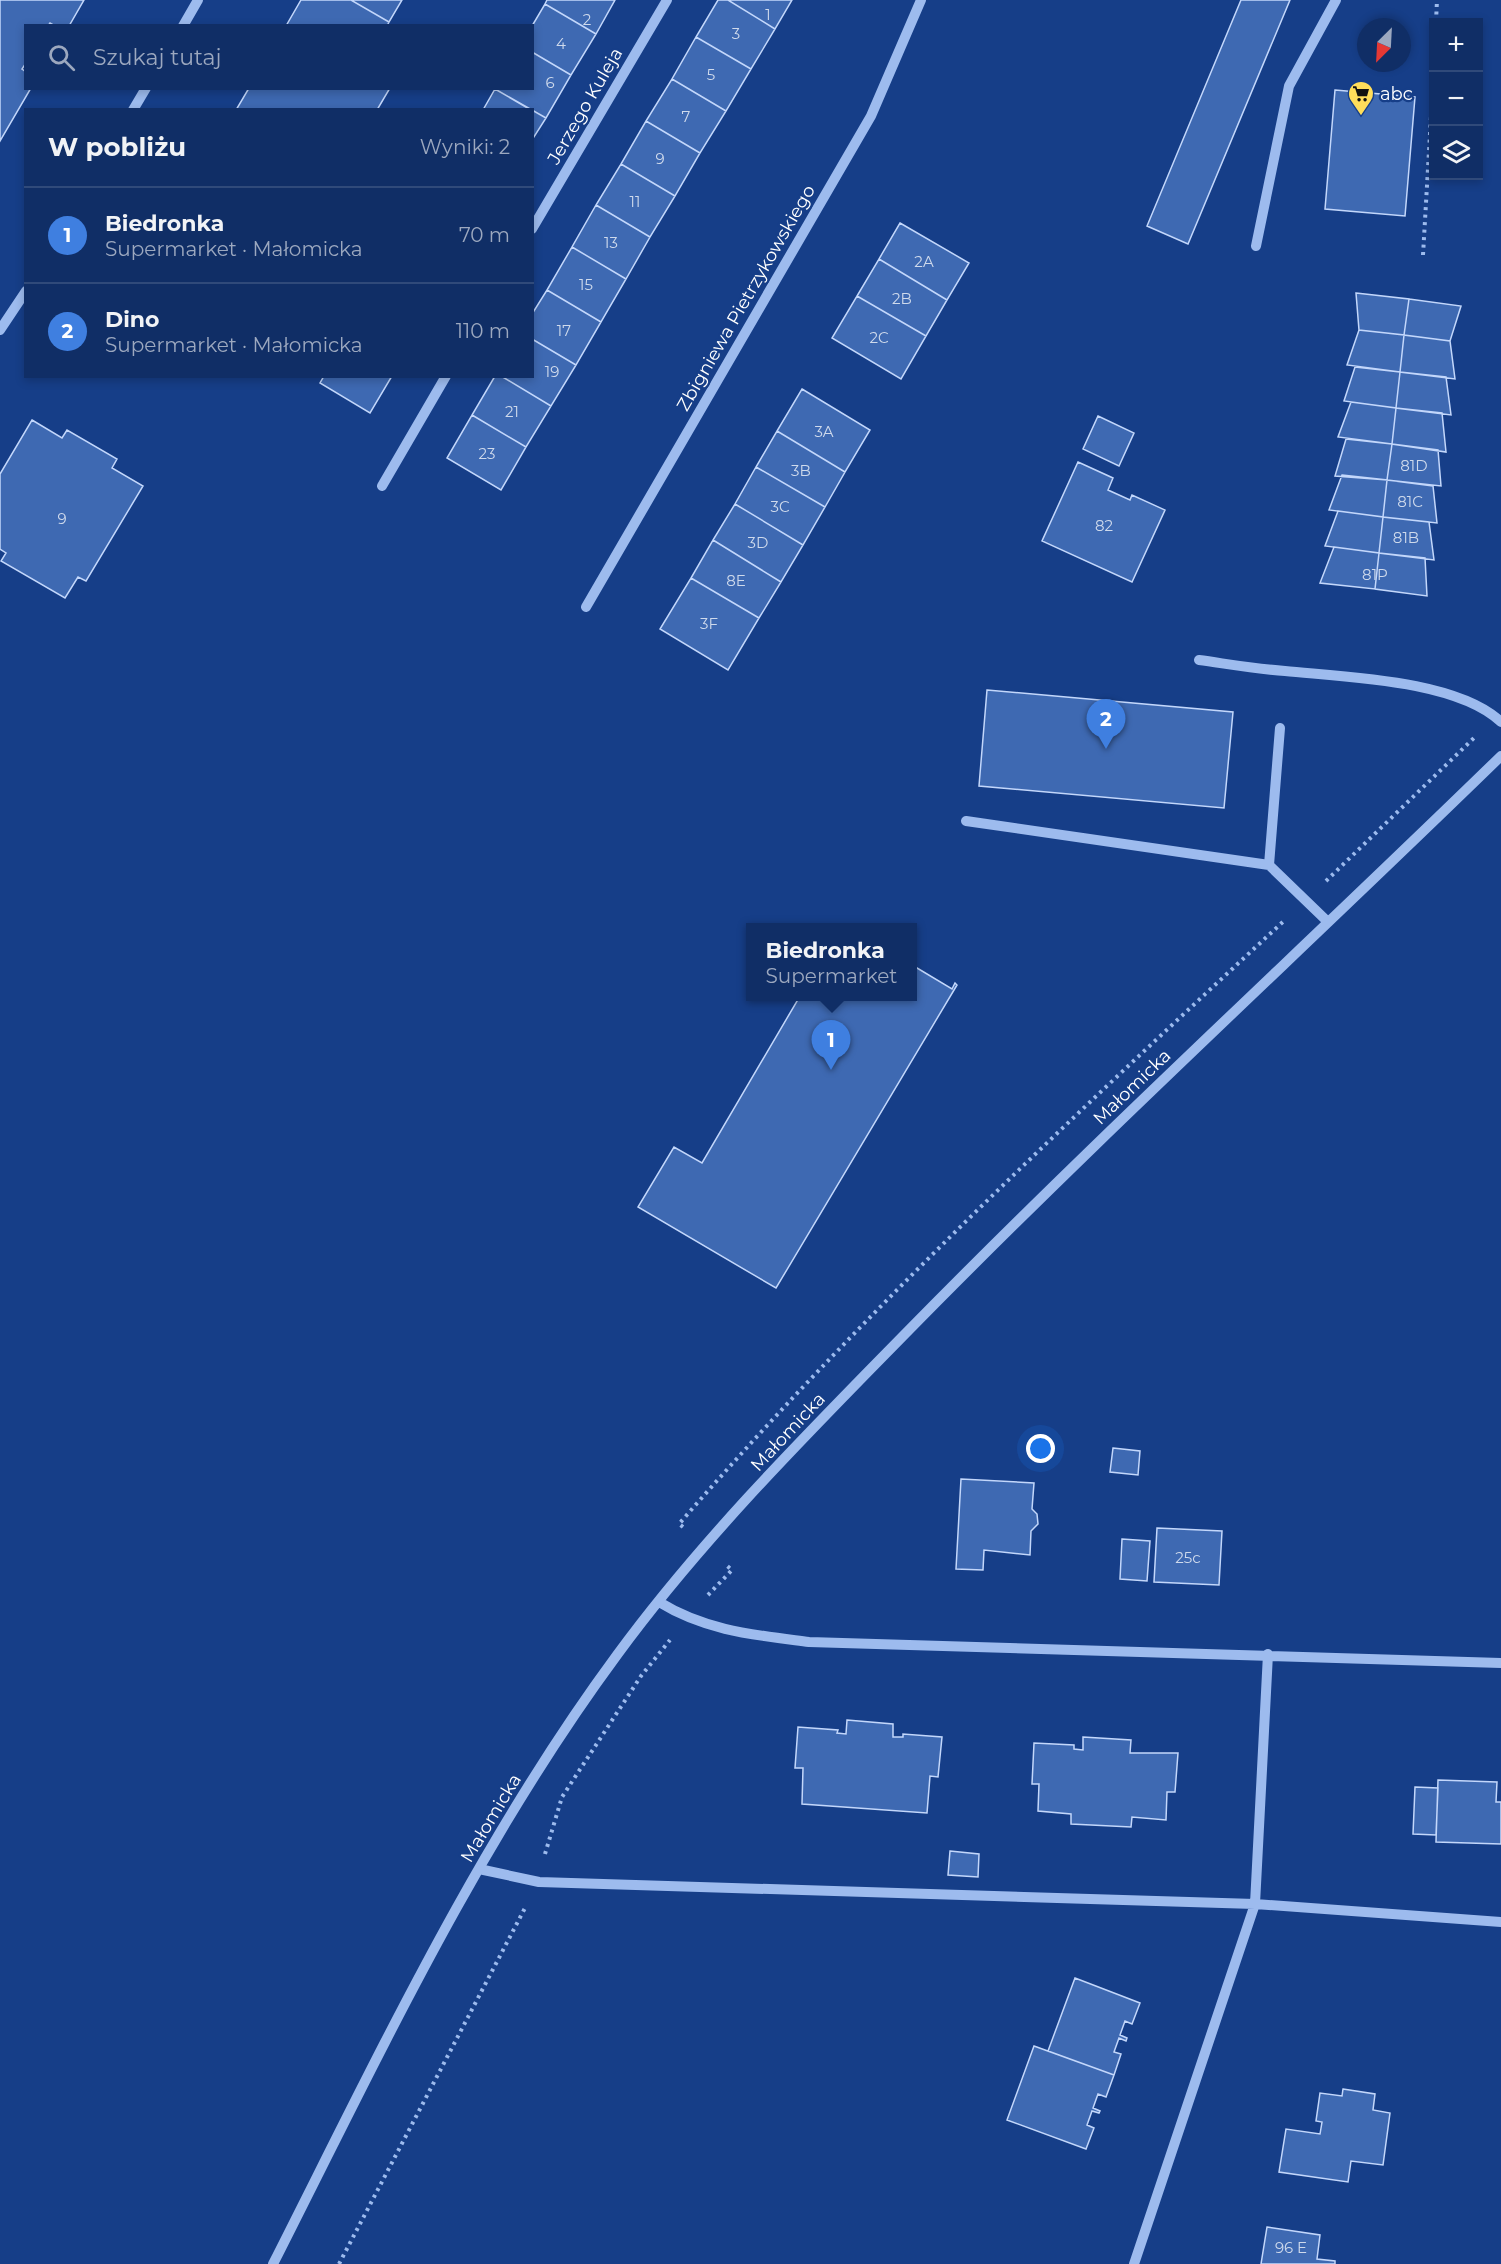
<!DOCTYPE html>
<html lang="pl">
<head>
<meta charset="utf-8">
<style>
  body { margin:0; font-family:Montserrat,sans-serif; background:#19366c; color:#f1f3f6 }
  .controls { position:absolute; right:18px; top:18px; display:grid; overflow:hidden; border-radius:0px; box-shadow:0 3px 9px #0003 }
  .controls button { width:54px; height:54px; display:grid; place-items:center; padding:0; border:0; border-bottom:2px solid #304a7a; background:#102e66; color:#f1f3f6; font:30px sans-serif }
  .compass { position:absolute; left:1357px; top:18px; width:54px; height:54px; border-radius:50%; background:#102e66; box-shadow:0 3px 9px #0003; rotate:204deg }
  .you { position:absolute; left:1041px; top:1449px; width:21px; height:21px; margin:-15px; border:4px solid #fff; border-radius:50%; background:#1a73e8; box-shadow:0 0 0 9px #1a73e833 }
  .badge { display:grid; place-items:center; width:39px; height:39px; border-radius:50%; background:#8abfa5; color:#fff; font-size:20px; font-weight:700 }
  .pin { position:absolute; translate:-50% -50px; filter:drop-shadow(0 2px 3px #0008) }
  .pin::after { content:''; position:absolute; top:32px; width:21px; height:18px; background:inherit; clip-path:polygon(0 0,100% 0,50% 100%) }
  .popup { position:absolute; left:746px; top:923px; width:171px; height:78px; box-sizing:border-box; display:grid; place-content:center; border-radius:0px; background:#102e66; filter:drop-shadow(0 2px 4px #0005); font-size:20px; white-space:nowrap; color:#9ca8bf }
  .popup b { font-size:22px; color:#f1f3f6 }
  .popup::after { content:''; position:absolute; left:50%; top:100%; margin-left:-12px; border:12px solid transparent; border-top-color:#102e66 }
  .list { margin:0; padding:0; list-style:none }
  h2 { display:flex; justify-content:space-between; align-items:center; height:78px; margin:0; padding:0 24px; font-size:26px }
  h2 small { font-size:20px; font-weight:400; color:#9ca8bf }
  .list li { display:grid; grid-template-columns:39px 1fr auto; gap:18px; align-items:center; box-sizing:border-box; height:96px; padding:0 24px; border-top:2px solid #304a7a }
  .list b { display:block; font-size:22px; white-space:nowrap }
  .list p { margin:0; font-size:20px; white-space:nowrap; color:#9ca8bf }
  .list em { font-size:20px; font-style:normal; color:#9ca8bf }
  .icon { flex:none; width:33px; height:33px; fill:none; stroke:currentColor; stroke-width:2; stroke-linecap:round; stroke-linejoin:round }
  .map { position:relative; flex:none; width:1501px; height:2264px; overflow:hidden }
  .search { position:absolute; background:#102e66; box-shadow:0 3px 9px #0003; left:24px; top:24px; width:510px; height:66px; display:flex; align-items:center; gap:15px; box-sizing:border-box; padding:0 21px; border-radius:0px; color:#9ca8bf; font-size:22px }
  .panel { position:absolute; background:#102e66; box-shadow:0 3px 9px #0003; left:24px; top:108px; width:510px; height:270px; border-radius:0px }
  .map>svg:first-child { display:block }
  .building { fill:#3e69b2; stroke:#c3d7fb; stroke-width:1.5 }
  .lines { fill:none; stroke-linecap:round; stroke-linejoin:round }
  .path { stroke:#9dbbee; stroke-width:4; stroke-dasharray:3 4.5; stroke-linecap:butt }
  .minor { stroke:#9dbbee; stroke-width:10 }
  .labels { text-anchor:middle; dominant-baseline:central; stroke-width:4.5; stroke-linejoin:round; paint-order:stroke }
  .number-label { font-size:15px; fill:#cfdaec }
  .poi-label { font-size:18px; fill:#fff; stroke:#163e88; text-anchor:start }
  .street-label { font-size:18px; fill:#fff; stroke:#163e88 }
</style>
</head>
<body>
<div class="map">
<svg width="1501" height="2264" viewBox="0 0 1501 2264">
  <rect width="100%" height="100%" fill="#163e88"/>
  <path class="building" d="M0,0H84L69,26H55L50,23L48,26H26V63L22,69L26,72V88H31L0,141Z
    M301,0H351L389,22L387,26H286Z
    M351,0H402L389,22Z
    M547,0H615L596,34L545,4Z
    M718,0H728L775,29L751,69L696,37Z
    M728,0H792L775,29Z
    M1241,0H1290L1188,244L1147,226Z
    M545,4L596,34L571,75L532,52V26Z
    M696,37L751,69L726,111L672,79Z
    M532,52L571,75L546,118L495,89L532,88Z
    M672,79L726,111L700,153L646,121Z
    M249,88H390L377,110H236Z
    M495,89L531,110H483Z
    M1335,90L1415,97L1405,216L1325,209Z
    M532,110L546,118L532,140Z
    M646,121L700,153L675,196L621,164Z
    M621,164L675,196L650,237L596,205Z
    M596,205L650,237L626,279L572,247Z
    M900,223L969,263L947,300L879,259Z
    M572,247L626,279L601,322L547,290Z
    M879,259L947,300L926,336L857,296Z
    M547,290L601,322L576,365L532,339V314Z
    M1356,293L1409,299L1404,335L1359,330Z
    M857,296L926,336L901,379L832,338Z
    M1409,299L1461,306L1450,341L1404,335Z
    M1359,330L1404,335L1400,372L1347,365Z
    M1404,335L1450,341L1455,379L1400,372Z
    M532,339L576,365L551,406L501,376H532Z
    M1355,367L1400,372L1396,408L1344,401Z
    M1400,372L1446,377L1451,415L1396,408Z
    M324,376H392L370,413L320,383Z
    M495,376H501L551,406L526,447L472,415Z
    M802,389L870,430L845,472L777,431Z
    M1351,402L1396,408L1392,444L1338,437Z
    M1396,408L1442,413L1446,452L1392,444Z
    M472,415L526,447L501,490L447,458Z
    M1098,416L1134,433L1119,466L1083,449Z
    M32,420L62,438L67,430L117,459L112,468L143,486L86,581L78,577L65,598L1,561L6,553L0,549V474Z
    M777,431L845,472L825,507L756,467Z
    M1346,439L1392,444L1387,480L1335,476Z
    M1392,444L1438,450L1441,486L1387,480Z
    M1078,462L1113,478L1108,490L1130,500L1132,495L1165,510L1132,582L1042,541Z
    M756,467L825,507L803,545L735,504Z
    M1342,475L1387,480L1383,517L1329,510Z
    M1387,480L1433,486L1437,523L1383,517Z
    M735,504L803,545L781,582L713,540Z
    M1338,511L1383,517L1379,553L1325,546Z
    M1383,517L1429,522L1434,560L1379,553Z
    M713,540L781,582L759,618L691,578Z
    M1334,547L1379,553L1375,589L1320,583Z
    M1379,553L1425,558L1427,596L1375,589Z
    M691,578L759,618L728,670L660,629Z
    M987,690L1233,712L1224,808L979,786Z
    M912,965L952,989L955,983L957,985L776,1288L638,1207L674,1147L702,1163L800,996H912Z
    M1113,1448L1140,1451L1138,1475L1110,1472Z
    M961,1479L1034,1483L1032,1509L1037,1514L1038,1524L1031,1531L1030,1555L984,1550L983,1570L956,1569Z
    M1157,1528L1222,1531L1219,1585L1154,1582Z
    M1122,1539L1150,1541L1147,1581L1120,1579Z
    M847,1720L893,1724V1737H903V1734L942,1737L938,1777L930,1776L927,1813L802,1804L803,1768H795L798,1727L838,1730L837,1733L846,1734Z
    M1083,1737L1131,1740L1130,1753H1178L1175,1792H1167L1166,1820L1132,1817L1131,1827L1071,1824V1814L1038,1811L1039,1784H1032L1034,1743L1074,1745V1749L1083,1750Z
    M1438,1780L1497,1782L1496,1802H1501V1844L1436,1842Z
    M1415,1787L1438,1788L1436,1835L1413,1834Z
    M950,1851L979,1854L978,1877L948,1875Z
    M1075,1978L1140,2003L1132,2024L1125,2021L1120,2035L1127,2038L1126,2041L1119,2038L1114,2052L1121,2054L1114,2075L1048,2051Z
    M1034,2046L1114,2075L1106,2097L1098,2094L1093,2108L1100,2111L1099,2113L1092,2111L1087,2125L1094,2128L1086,2149L1007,2120Z
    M1343,2089L1375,2094L1373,2110L1390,2113L1383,2165L1351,2161L1348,2182L1279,2172L1286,2129L1320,2134L1322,2122L1316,2121L1320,2093L1342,2096Z
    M1267,2227L1320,2235L1317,2259L1335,2261V2264H1261Z"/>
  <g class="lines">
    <path class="path" d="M1436,22L1437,0
      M1423,255L1434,64
      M1326,881L1476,736
      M683,1527L679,1524C866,1308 1077,1113 1286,919
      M708,1595L732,1570L725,1564
      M545,1854L562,1797L641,1676L670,1640
      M339,2264L525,1908"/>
    <path class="minor" d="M183,26L198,0
      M133,110L146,88
      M532,229L667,0
      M1256,246L1289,86L1336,0
      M0,330L26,291
      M382,486L446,376
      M586,607L871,116L921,0
      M1199,660C1228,664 1256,669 1285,671C1345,677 1457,680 1501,722
      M966,821L1269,865L1328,922
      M1269,865L1280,728
      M659,1602C706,1631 755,1635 809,1642L1501,1663
      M479,1869L539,1882L1255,1904L1501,1922
      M273,2264C378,2057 478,1843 617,1655C702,1539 806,1435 906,1333C1100,1135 1303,949 1501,756
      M1134,2264L1255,1904L1268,1654"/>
  </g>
  <defs>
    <symbol id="supermarket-pin" viewBox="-11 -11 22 30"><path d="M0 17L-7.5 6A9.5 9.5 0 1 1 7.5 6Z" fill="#ffdd5a" stroke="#163e88"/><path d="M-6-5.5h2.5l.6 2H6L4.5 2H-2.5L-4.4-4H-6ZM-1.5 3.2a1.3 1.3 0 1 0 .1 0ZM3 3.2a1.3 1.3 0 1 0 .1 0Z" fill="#111"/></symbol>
  </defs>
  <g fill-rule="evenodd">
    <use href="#supermarket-pin" x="1346" y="79" width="30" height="40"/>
  </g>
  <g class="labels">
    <g class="number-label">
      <text x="768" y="14">1</text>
      <text x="587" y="19">2</text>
      <text x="736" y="33">3</text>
      <text x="561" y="43">4</text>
      <text x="711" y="74">5</text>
      <text x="550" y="82">6</text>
      <text x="686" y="116">7</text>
      <text x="660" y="158">9</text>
      <text x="635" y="201">11</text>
      <text x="611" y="242">13</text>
      <text x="924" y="261">2A</text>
      <text x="586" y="284">15</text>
      <text x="902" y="298">2B</text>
      <text x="564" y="330">17</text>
      <text x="879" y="337">2C</text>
      <text x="552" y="371">19</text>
      <text x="512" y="411">21</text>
      <text x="824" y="431">3A</text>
      <text x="487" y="453">23</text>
      <text x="1414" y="465">81D</text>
      <text x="801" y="470">3B</text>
      <text x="1410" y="501">81C</text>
      <text x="780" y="506">3C</text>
      <text x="62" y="518">9</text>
      <text x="1104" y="525">82</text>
      <text x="1406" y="537">81B</text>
      <text x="758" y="542">3D</text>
      <text x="1375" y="574">81P</text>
      <text x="736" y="580">8E</text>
      <text x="709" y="623">3F</text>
      <text x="1188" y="1557">25c</text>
      <text x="1291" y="2247">96 E</text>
    </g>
    <g class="poi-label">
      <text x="1380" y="94">abc</text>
    </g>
    <g class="street-label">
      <text transform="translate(585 106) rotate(-60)">Jerzego Kuleja</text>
      <text transform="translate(746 298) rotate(-60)">Zbigniewa Pietrzykowskiego</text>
      <text transform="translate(1132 1087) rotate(-44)">Małomicka</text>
      <text transform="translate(788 1432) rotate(-47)">Małomicka</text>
      <text transform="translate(491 1818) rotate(-59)">Małomicka</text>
    </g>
  </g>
</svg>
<div class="controls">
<button>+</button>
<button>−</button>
<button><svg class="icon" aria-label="layers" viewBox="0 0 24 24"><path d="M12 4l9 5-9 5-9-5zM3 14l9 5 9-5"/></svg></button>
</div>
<svg class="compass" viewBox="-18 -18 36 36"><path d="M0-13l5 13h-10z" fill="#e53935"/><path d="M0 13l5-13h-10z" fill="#9ca8bf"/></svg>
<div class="you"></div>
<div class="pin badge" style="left:831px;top:1070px;background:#3f7fe0">1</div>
<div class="popup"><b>Biedronka</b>Supermarket</div>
<div class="pin badge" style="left:1106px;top:749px;background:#3f7fe0">2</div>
<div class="search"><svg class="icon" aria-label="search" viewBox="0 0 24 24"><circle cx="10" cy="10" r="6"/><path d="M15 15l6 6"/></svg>Szukaj tutaj</div>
<section class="panel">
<h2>W pobliżu<small>Wyniki: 2</small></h2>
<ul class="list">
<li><span class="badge" style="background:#3f7fe0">1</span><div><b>Biedronka</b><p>Supermarket · Małomicka</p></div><em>70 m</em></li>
<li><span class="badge" style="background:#3f7fe0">2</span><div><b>Dino</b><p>Supermarket · Małomicka</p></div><em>110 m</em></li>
</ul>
</section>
</div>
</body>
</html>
